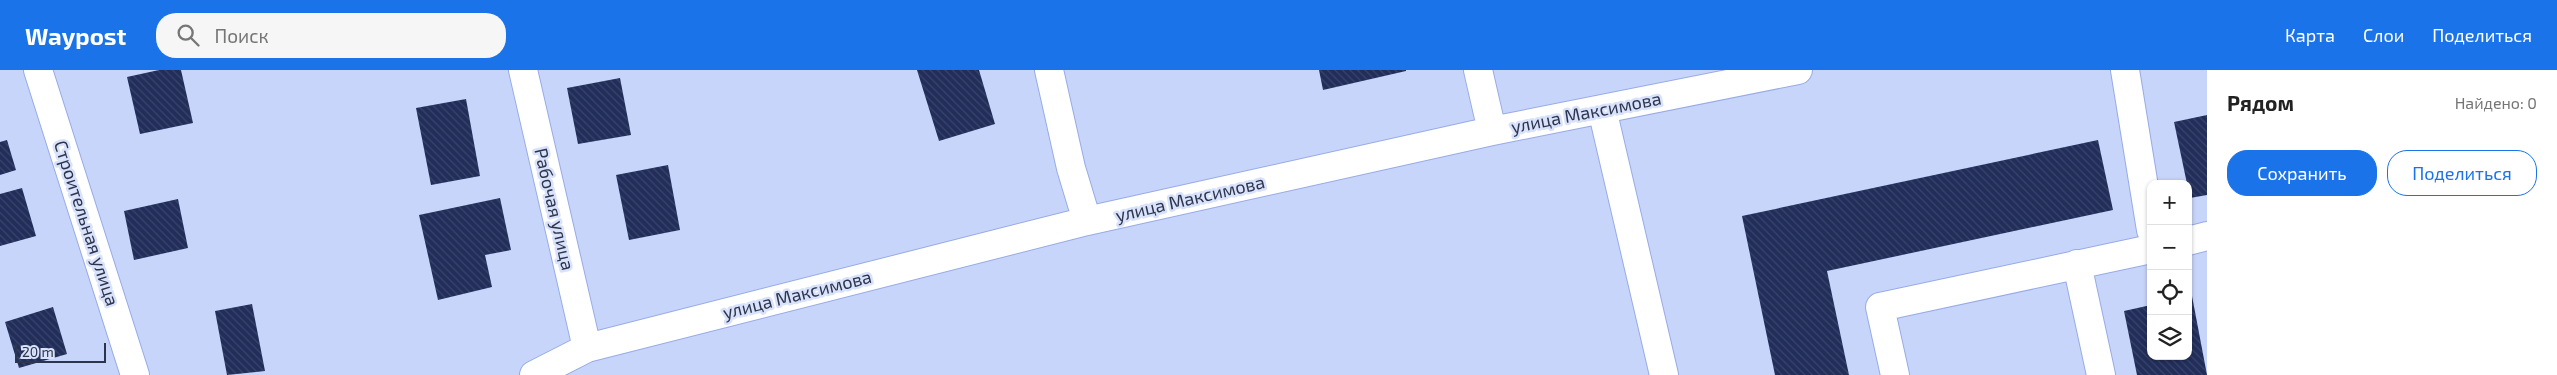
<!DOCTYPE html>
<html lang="ru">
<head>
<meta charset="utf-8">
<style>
  body { margin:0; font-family:"Exo 2",sans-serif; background:#f6f6f6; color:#222 }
  .controls { position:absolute; right:15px; bottom:15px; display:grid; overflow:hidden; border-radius:10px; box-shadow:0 1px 4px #0004 }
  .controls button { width:45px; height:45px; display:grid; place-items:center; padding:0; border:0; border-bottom:1px solid #e0e0e0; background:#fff; color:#222; font:25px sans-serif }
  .scale { position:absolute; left:15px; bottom:12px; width:91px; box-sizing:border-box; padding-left:5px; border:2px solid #2d354d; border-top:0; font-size:14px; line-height:18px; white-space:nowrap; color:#2d354d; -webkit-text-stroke:4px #d9e2fb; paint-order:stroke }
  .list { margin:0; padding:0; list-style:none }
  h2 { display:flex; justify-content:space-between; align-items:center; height:65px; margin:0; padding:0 20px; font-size:21px }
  h2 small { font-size:16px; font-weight:400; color:#767676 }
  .actions { display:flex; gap:10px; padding:15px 20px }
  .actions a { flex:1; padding:11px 0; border:1px solid #1a73e8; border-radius:20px; text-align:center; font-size:18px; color:#1a73e8 }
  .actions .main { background:#1a73e8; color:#fff }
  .icon { flex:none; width:28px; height:28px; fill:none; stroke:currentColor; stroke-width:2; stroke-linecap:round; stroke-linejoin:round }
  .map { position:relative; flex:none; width:2207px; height:305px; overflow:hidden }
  header { display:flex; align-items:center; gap:30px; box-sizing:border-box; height:70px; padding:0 25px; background:#1a73e8; color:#fff }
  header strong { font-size:24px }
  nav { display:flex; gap:28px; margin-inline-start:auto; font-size:18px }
  .search { width:350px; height:45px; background:#f6f6f6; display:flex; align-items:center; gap:12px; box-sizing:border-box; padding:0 18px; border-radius:20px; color:#767676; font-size:19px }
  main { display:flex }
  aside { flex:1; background:#fff }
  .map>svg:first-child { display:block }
  .building { fill:url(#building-back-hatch) }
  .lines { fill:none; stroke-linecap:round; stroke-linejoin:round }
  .minor-casing { stroke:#97abe6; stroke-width:30 }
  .minor { stroke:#fff; stroke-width:28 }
  .labels { text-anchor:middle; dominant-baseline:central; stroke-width:5; stroke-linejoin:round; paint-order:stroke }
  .street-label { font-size:18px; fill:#2d354d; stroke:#d9e2fb }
</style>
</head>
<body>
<header>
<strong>Waypost</strong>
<div class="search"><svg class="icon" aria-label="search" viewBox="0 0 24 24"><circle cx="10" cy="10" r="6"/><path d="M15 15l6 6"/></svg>Поиск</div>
<nav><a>Карта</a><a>Слои</a><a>Поделиться</a></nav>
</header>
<main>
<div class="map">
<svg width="2207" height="305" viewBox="0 0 2207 305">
  <defs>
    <pattern id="building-back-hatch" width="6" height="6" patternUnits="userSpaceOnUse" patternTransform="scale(1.25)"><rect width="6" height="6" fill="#222e5a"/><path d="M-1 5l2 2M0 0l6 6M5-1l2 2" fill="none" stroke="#3a446b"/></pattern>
  </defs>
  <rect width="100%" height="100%" fill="#c8d5fa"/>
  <path class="building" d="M159,0H181L193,53L140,64L127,7Z
    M917,0H979L995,54L939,71Z
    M1319,0H1406V1L1323,20Z
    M620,8L631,65L578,74L567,18Z
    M466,29L480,106L431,115L416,38Z
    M2207,45V125L2190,128L2174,52Z
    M7,70L16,100L0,105V72Z
    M2098,70L2113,140L1827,201L1849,305H1775L1742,146Z
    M668,95L680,160L629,170L616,105Z
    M22,118L36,166L0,176V124Z
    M500,128L511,180L485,185L492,217L438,230L419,145Z
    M178,129L188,178L134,190L124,141Z
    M2192,226L2207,305H2137L2124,241L2151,235V286H2188V227Z
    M252,234L265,301L227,305L215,241Z
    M53,237L67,284L19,298L5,252Z"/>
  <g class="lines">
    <defs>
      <path id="minor" d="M38,0L135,305
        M523,0L587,278
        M1049,0L1071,98L1087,151
        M1478,0L1492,61
        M2125,0L2151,160
        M1602,39L1664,305
        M2188,171L2207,166
        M2077,194L2101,305
        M534,305L587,278L1087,151L1492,61L1798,0
        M1895,305L1880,237L2151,179"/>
    </defs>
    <use href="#minor" class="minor-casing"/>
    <use href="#minor" class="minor"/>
  </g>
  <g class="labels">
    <g class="street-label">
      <text transform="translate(1586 42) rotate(-11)">улица Максимова</text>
      <text transform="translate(1190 128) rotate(-13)">улица Максимова</text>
      <text transform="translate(555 139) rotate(77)">Рабочая улица</text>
      <text transform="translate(87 153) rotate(72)">Строительная улица</text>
      <text transform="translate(797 224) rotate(-14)">улица Максимова</text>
    </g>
  </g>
</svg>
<div class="controls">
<button>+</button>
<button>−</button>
<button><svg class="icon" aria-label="locate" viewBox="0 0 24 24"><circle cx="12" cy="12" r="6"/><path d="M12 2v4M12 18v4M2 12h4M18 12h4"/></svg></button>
<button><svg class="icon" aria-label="layers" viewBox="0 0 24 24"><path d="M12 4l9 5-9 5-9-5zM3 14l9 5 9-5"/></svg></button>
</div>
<div class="scale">20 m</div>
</div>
<aside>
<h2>Рядом<small>Найдено: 0</small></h2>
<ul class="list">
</ul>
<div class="actions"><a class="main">Сохранить</a><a>Поделиться</a></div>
</aside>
</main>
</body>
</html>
